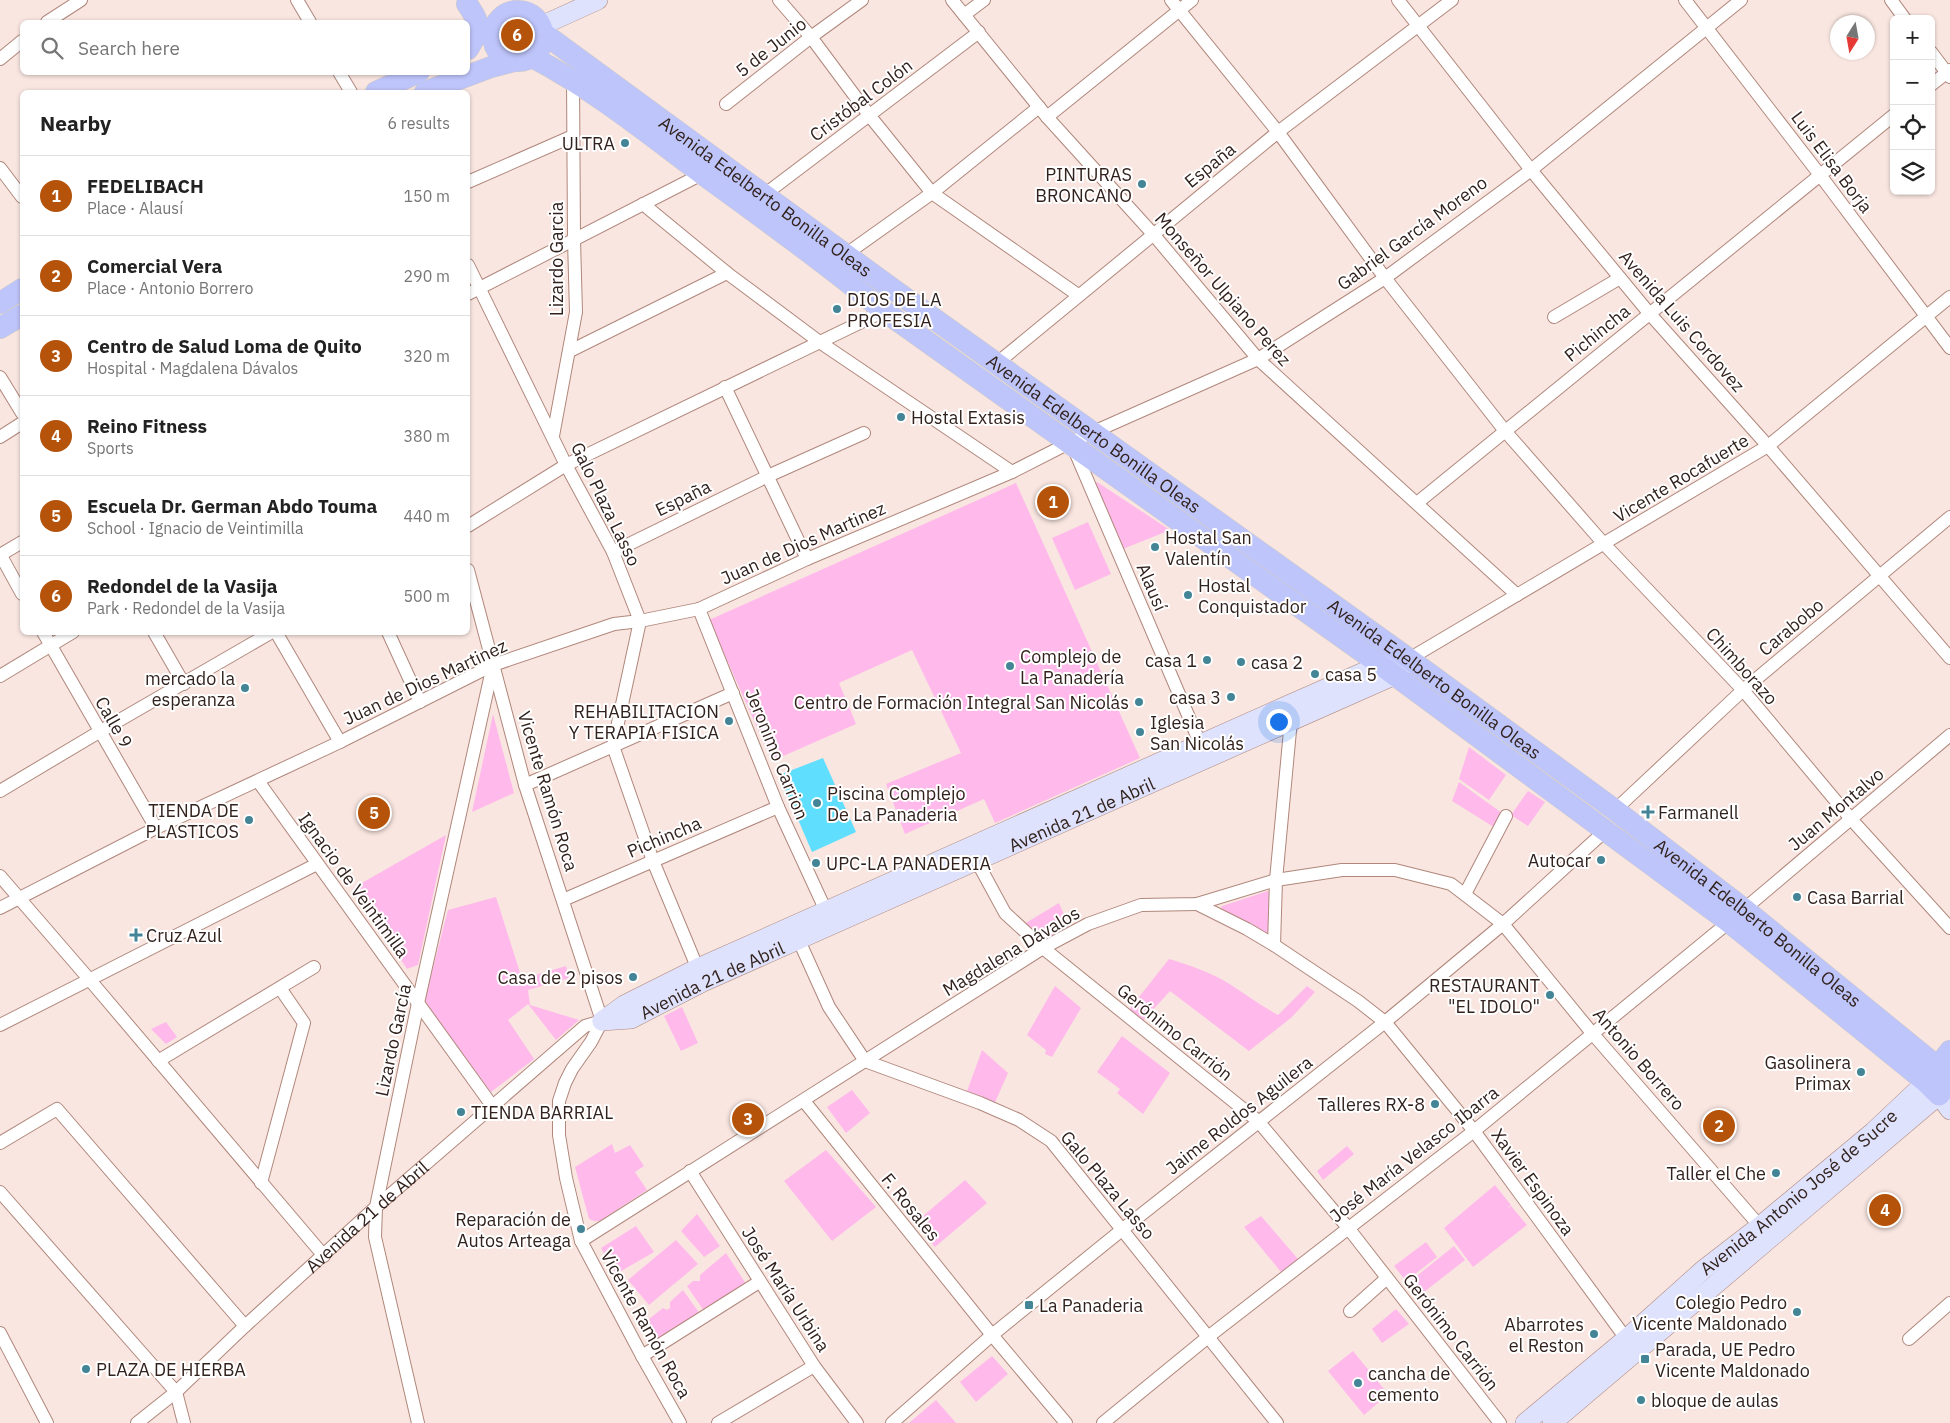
<!DOCTYPE html>
<html lang="en">
<head>
<meta charset="utf-8">
<style>
  body { margin:0; font-family:"IBM Plex Sans",sans-serif; background:#f6f6f6; color:#222 }
  .controls { position:absolute; right:15px; top:15px; display:grid; overflow:hidden; border-radius:8px; box-shadow:0 1px 4px #0004 }
  .controls button { width:45px; height:45px; display:grid; place-items:center; padding:0; border:0; border-bottom:1px solid #e0e0e0; background:#fff; color:#222; font:25px sans-serif }
  .compass { position:absolute; left:1830px; top:15px; width:45px; height:45px; border-radius:50%; background:#fff; box-shadow:0 1px 4px #0004; rotate:191deg }
  .you { position:absolute; left:1278px; top:721px; width:18px; height:18px; margin:-12px; border:4px solid #fff; border-radius:50%; background:#1a73e8; box-shadow:0 0 0 8px #1a73e833 }
  .badge { display:grid; place-items:center; width:32px; height:32px; border-radius:50%; background:#b45309; color:#fff; font-size:16px; font-weight:700 }
  .pin { position:absolute; translate:-50% -50%; border:2px solid #fff; box-shadow:0 1px 5px #0006 }
  .list { margin:0; padding:0; list-style:none }
  h2 { display:flex; justify-content:space-between; align-items:center; height:65px; margin:0; padding:0 20px; font-size:21px }
  h2 small { font-size:16px; font-weight:400; color:#767676 }
  .list li { display:grid; grid-template-columns:32px 1fr auto; gap:15px; align-items:center; box-sizing:border-box; height:80px; padding:0 20px; border-top:1px solid #e0e0e0 }
  .list b { display:block; font-size:19px; white-space:nowrap }
  .list p { margin:0; font-size:16px; white-space:nowrap; color:#767676 }
  .list em { font-size:16px; font-style:normal; color:#767676 }
  .icon { flex:none; width:28px; height:28px; fill:none; stroke:currentColor; stroke-width:2; stroke-linecap:round; stroke-linejoin:round }
  .map { position:relative; flex:none; width:1950px; height:1423px; overflow:hidden }
  .search { position:absolute; background:#fff; box-shadow:0 1px 4px #0004; left:20px; top:20px; width:450px; height:55px; display:flex; align-items:center; gap:12px; box-sizing:border-box; padding:0 18px; border-radius:8px; color:#767676; font-size:19px }
  .panel { position:absolute; background:#fff; box-shadow:0 1px 4px #0004; left:20px; top:90px; width:450px; height:545px; border-radius:8px }
  .map>svg:first-child { display:block }
  .green { fill:#ffb9eb }
  .water { fill:#60defd }
  .lines { fill:none; stroke-linecap:round; stroke-linejoin:round }
  .street-casing { stroke:#b0877b; stroke-width:14 }
  .secondary-casing { stroke:#b0877b; stroke-width:20 }
  .primary-casing { stroke:#cecac9; stroke-width:22 }
  .street { stroke:#fff; stroke-width:12 }
  .secondary { stroke:#dfe2fc; stroke-width:19 }
  .primary { stroke:#bec5fa; stroke-width:21 }
  .poi-dot { fill:#438596; stroke:#fff; stroke-width:2 }
  .labels { text-anchor:middle; dominant-baseline:central; stroke-width:4; stroke-linejoin:round; paint-order:stroke }
  .street-label { font-size:18px; fill:#32221d; stroke:#fff }
  .poi-label { font-size:18px; fill:#32221d; stroke:#fff; text-anchor:start }
</style>
</head>
<body>
<div class="map">
<svg width="1950" height="1423" viewBox="0 0 1950 1423">
  <rect width="100%" height="100%" fill="#f9e6e1"/>
  <path class="green" d="M500 36a17 17 0 1 1 34 0a17 17 0 1 1-34 0Z
    M1097,482L1170,530L1123,549L1093,486Z
    M1016,483L1140,758L995,823L984,799L905,834L886,784L961,753L912,650L839,683L856,724L772,761L709,620Z
    M1088,522L1111,574L1075,590L1052,538Z
    M493,714L514,793L472,812Z
    M1469,747L1506,775L1489,800L1459,779Z
    M1459,782L1506,816L1497,829L1452,801Z
    M1528,791L1545,802L1528,826L1511,815Z
    M446,835L418,965L407,969L353,888Z
    M1268,891L1271,894L1268,935L1221,909L1222,906Z
    M496,897L522,979L566,966L569,978L528,990L530,1005L579,1020L556,1040L528,1004L508,1020L534,1059L491,1092L424,1002L448,910Z
    M1059,903L1069,926L1044,942L1024,924Z
    M1169,959C1189,965 1210,972 1228,983C1245,994 1260,1005 1278,1015L1307,986L1315,992L1292,1017L1249,1051L1170,991L1142,1022L1128,1011Z
    M1055,986L1081,1008L1052,1057L1045,1054L1046,1050L1027,1035Z
    M682,1007L698,1043L681,1051L664,1016Z
    M166,1022L177,1037L166,1044L151,1029Z
    M1122,1036L1170,1073L1143,1114L1117,1093L1120,1089L1097,1072Z
    M982,1050L1008,1073L993,1107L966,1094Z
    M852,1090L870,1113L846,1133L827,1107Z
    M612,1144L615,1153L630,1145L644,1166L635,1172L647,1190L600,1221H594L589,1219L575,1167Z
    M1347,1146L1354,1154L1323,1180L1317,1171Z
    M826,1150L876,1207L832,1241L784,1181Z
    M965,1180L987,1203L935,1247L915,1223Z
    M1495,1185L1511,1205L1505,1210L1511,1206L1527,1225L1473,1267L1444,1228Z
    M697,1214L720,1246L704,1257L681,1231Z
    M1261,1216L1298,1259L1281,1272L1244,1227Z
    M636,1226L654,1252L616,1274L601,1248Z
    M676,1240L698,1264L649,1305L628,1280Z
    M1426,1242L1437,1257L1406,1281L1394,1266Z
    M1454,1246L1465,1260L1419,1296L1408,1283Z
    M726,1253L746,1284L704,1311L687,1286L693,1281H700V1275Z
    M683,1290L700,1314L655,1343L644,1323L663,1308L667,1310L670,1308V1302Z
    M1396,1309L1409,1324L1382,1343L1372,1329Z
    M1353,1351L1388,1394L1364,1415L1328,1371Z
    M992,1356L1008,1374L976,1402L960,1382Z
    M936,1400L956,1423H909Z"/>
  <path class="water" d="M823,758L856,832L812,852L779,775Z"/>
  <g class="lines">
    <defs>
      <g id="street">
        <path d="M297,0L310,22"/>
        <path d="M779,0L811,37L869,115L932,193L1078,295"/>
        <path d="M952,0L1047,117L1153,234L1258,359L1517,595"/>
        <path d="M1171,0L1278,132L1385,278L1505,431L1604,544L1743,690L1851,819L1950,928"/>
        <path d="M1398,0L1531,170L1649,313L1768,446L1950,658"/>
        <path d="M1685,0L1820,175L1950,348"/>
        <path d="M1891,0L1905,19"/>
        <path d="M964,15L984,0"/>
        <path d="M47,22L81,0"/>
        <path d="M1931,52L1950,77"/>
        <path d="M0,59L22,41"/>
        <path d="M339,72L351,92"/>
        <path d="M1931,85L1950,70"/>
        <path d="M726,104L811,37L862,0"/>
        <path d="M1047,117L1192,0"/>
        <path d="M0,168L22,197"/>
        <path d="M468,182L573,136"/>
        <path d="M764,195L979,32"/>
        <path d="M643,204L727,273L821,343L1012,472"/>
        <path d="M845,255L932,193L1039,107"/>
        <path d="M468,265L566,465L613,552L640,621L613,746L653,861L700,974"/>
        <path d="M468,294L702,174"/>
        <path d="M1554,317L1620,278"/>
        <path d="M570,351L727,273"/>
        <path d="M996,364L1278,132L1452,0"/>
        <path d="M0,377L22,413"/>
        <path d="M725,387L807,559"/>
        <path d="M553,436L576,312L574,240L573,79"/>
        <path d="M0,437L22,423"/>
        <path d="M1074,449L1203,750"/>
        <path d="M1417,503L1894,115"/>
        <path d="M468,526L566,465L884,311"/>
        <path d="M613,552L768,476L864,433"/>
        <path d="M0,554L22,594"/>
        <path d="M0,555L22,542"/>
        <path d="M468,570L525,785L602,1021"/>
        <path d="M699,609L778,807L826,911"/>
        <path d="M43,632L156,828"/>
        <path d="M154,632L184,684"/>
        <path d="M276,632L340,742"/>
        <path d="M388,632L420,702"/>
        <path d="M1409,659L1768,446L1950,297"/>
        <path d="M0,676L73,632"/>
        <path d="M258,781L493,1107"/>
        <path d="M525,785L733,693"/>
        <path d="M0,791L99,732L272,632"/>
        <path d="M1615,810L1743,690L1950,517"/>
        <path d="M974,856L1005,913L1043,948L1258,1121L1349,1229L1500,1423"/>
        <path d="M0,876L89,979L324,1256"/>
        <path d="M1465,894L1506,816"/>
        <path d="M563,900L778,807"/>
        <path d="M1197,904L1247,929L1274,945L1358,1001L1385,1022L1474,1131L1630,1344"/>
        <path d="M0,908L156,828L340,742L493,665L614,624L640,621L699,609L807,559L1012,472L1071,442L1258,359L1385,278L1531,170L1741,0"/>
        <path d="M796,934L829,1007L865,1061L980,1103L1019,1120L1051,1141L1277,1423"/>
        <path d="M1274,945L1276,880L1291,720L1289,715"/>
        <path d="M602,1021L591,1042L572,1069L565,1083L559,1101V1135L566,1178L581,1241L642,1356L680,1423"/>
        <path d="M0,1025L317,864"/>
        <path d="M158,1061L314,967"/>
        <path d="M804,1101L992,1335L1066,1423"/>
        <path d="M0,1143L57,1109L245,1326"/>
        <path d="M690,1171L814,1366L857,1423"/>
        <path d="M261,1183L304,1023L280,988"/>
        <path d="M0,1192L176,1392L184,1423"/>
        <path d="M581,1241L1043,948L1088,924L1141,905L1197,904L1276,880L1342,870H1395L1451,884L1503,924L1592,1033L1764,1231"/>
        <path d="M1350,1311L1387,1278"/>
        <path d="M0,1333L47,1423"/>
        <path d="M1909,1339L1950,1303"/>
        <path d="M642,1356L759,1282"/>
        <path id="s1" d="M137,1423L176,1392L245,1326L376,1207L585,1026L602,1021"/>
        <path d="M418,1423L375,1237L376,1207L418,1003L493,665"/>
        <path d="M718,1423L814,1366"/>
        <path d="M892,1423L992,1335L1123,1229L1385,1022L1503,924L1605,831"/>
        <path d="M1103,1423L1208,1337L1474,1131L1729,922L1950,735"/>
      </g>
      <g id="secondary">
        <path d="M541,26L598,0"/>
        <path id="s2" d="M602,1021L631,1019L703,982L1395,675L1404,665"/>
        <path d="M602,1021L624,1005L698,968L1286,706L1366,671L1394,662"/>
        <path id="s3" d="M1525,1423L1626,1339L1703,1270L1760,1226L1873,1132L1926,1082"/>
        <path d="M1552,1423L1939,1095L1950,1110"/>
      </g>
      <g id="primary">
        <path d="M467,4C481,24 481,28 468,49"/>
        <circle cx="518" cy="36" r="25"/>
        <path id="s4" d="M543,33L894,290L1409,659L1615,810L1744,909L1950,1077"/>
        <path d="M532,57C593,89 646,132 701,173C763,218 825,263 884,311L1381,665L1729,922L1926,1082L1939,1095L1950,1082"/>
        <path d="M376,92L419,72"/>
        <path d="M425,92L491,67L514,61"/>
        <path d="M0,303L22,289"/>
        <path d="M0,328L22,315"/>
        <path d="M1929,1078L1950,1051"/>
      </g>
    </defs>
    <use href="#street" class="street-casing"/>
    <use href="#secondary" class="secondary-casing"/>
    <use href="#primary" class="primary-casing"/>
    <use href="#street" class="street"/>
    <use href="#secondary" class="secondary"/>
    <use href="#primary" class="primary"/>
  </g>
  <g class="poi-dot">
    <circle cx="625" cy="143" r="5"/>
    <circle cx="1142" cy="184" r="5"/>
    <circle cx="837" cy="309" r="5"/>
    <circle cx="901" cy="417" r="5"/>
    <circle cx="1155" cy="547" r="5"/>
    <circle cx="1188" cy="595" r="5"/>
    <circle cx="1207" cy="660" r="5"/>
    <circle cx="1241" cy="662" r="5"/>
    <circle cx="1010" cy="666" r="5"/>
    <circle cx="1315" cy="674" r="5"/>
    <circle cx="245" cy="688" r="5"/>
    <circle cx="1231" cy="697" r="5"/>
    <circle cx="1139" cy="702" r="5"/>
    <circle cx="729" cy="721" r="5"/>
    <circle cx="1140" cy="732" r="5"/>
    <circle cx="817" cy="803" r="5"/>
    <path d="M1645.5 804.5h5v5h5v5h-5v5h-5v-5h-5v-5h5z"/>
    <circle cx="249" cy="820" r="5"/>
    <circle cx="1601" cy="860" r="5"/>
    <circle cx="816" cy="863" r="5"/>
    <circle cx="1797" cy="897" r="5"/>
    <path d="M133.5 927.5h5v5h5v5h-5v5h-5v-5h-5v-5h5z"/>
    <circle cx="633" cy="977" r="5"/>
    <circle cx="1550" cy="995" r="5"/>
    <circle cx="1861" cy="1072" r="5"/>
    <circle cx="1435" cy="1104" r="5"/>
    <circle cx="461" cy="1112" r="5"/>
    <circle cx="1776" cy="1173" r="5"/>
    <circle cx="581" cy="1229" r="5"/>
    <rect x="1024" y="1300" width="10" height="10" rx="2.5"/>
    <circle cx="1797" cy="1312" r="5"/>
    <circle cx="1594" cy="1334" r="5"/>
    <rect x="1640" y="1354" width="10" height="10" rx="2.5"/>
    <circle cx="86" cy="1369" r="5"/>
    <circle cx="1358" cy="1383" r="5"/>
    <circle cx="1641" cy="1400" r="5"/>
  </g>
  <g class="labels">
    <g class="street-label">
      <text transform="translate(771 47) rotate(-38)">5 de Junio</text>
      <text transform="translate(861 100) rotate(-37)">Cristóbal Colón</text>
      <text transform="translate(1832 162) rotate(53)">Luis Elisa Borja</text>
      <text transform="translate(1210 165) rotate(-39)">España</text>
      <text stroke="none"><textPath href="#s4" startOffset="276">Avenida Edelberto Bonilla Oleas</textPath></text>
      <text transform="translate(1412 233) rotate(-36)">Gabriel García Moreno</text>
      <text transform="translate(556 259) rotate(-90)">Lizardo Garcia</text>
      <text transform="translate(1223 289) rotate(49)">Monseñor Ulpiano Perez</text>
      <text transform="translate(1682 321) rotate(49)">Avenida Luis Cordovez</text>
      <text transform="translate(1597 333) rotate(-39)">Pichincha</text>
      <text stroke="none"><textPath href="#s4" startOffset="681">Avenida Edelberto Bonilla Oleas</textPath></text>
      <text transform="translate(1681 478) rotate(-31)">Vicente Rocafuerte</text>
      <text transform="translate(683 498) rotate(-26)">España</text>
      <text transform="translate(606 504) rotate(64)">Galo Plaza Lasso</text>
      <text transform="translate(803 543) rotate(-24)">Juan de Dios Martinez</text>
      <text transform="translate(1152 587) rotate(67)">Alausí</text>
      <text transform="translate(1791 627) rotate(-40)">Carabobo</text>
      <text transform="translate(1742 666) rotate(48)">Chimborazo</text>
      <text stroke="none"><textPath href="#s4" startOffset="1101">Avenida Edelberto Bonilla Oleas</textPath></text>
      <text transform="translate(425 682) rotate(-25)">Juan de Dios Martinez</text>
      <text transform="translate(114 722) rotate(60)">Calle 9</text>
      <text transform="translate(777 754) rotate(68)">Jeronimo Carrion</text>
      <text transform="translate(548 791) rotate(73)">Vicente Ramón Roca</text>
      <text transform="translate(1836 809) rotate(-40)">Juan Montalvo</text>
      <text stroke="none"><textPath href="#s2" startOffset="524">Avenida 21 de Abril</textPath></text>
      <text transform="translate(664 837) rotate(-23)">Pichincha</text>
      <text transform="translate(354 885) rotate(54)">Ignacio de Veintimilla</text>
      <text stroke="none"><textPath href="#s4" startOffset="1506">Avenida Edelberto Bonilla Oleas</textPath></text>
      <text transform="translate(1011 951) rotate(-31)">Magdalena Dávalos</text>
      <text stroke="none"><textPath href="#s2" startOffset="119">Avenida 21 de Abril</textPath></text>
      <text transform="translate(1175 1032) rotate(39)">Gerónimo Carrión</text>
      <text transform="translate(393 1040) rotate(-78)">Lizardo García</text>
      <text transform="translate(1639 1059) rotate(49)">Antonio Borrero</text>
      <text transform="translate(1239 1115) rotate(-38)">Jaime Roldos Aguilera</text>
      <text transform="translate(1414 1154) rotate(-38)">José María Velasco Ibarra</text>
      <text transform="translate(1533 1182) rotate(54)">Xavier Espinoza</text>
      <text transform="translate(1108 1185) rotate(50)">Galo Plaza Lasso</text>
      <text stroke="none"><textPath href="#s3" startOffset="358">Avenida Antonio José de Sucre</textPath></text>
      <text transform="translate(911 1207) rotate(51)">F. Rosales</text>
      <text stroke="none"><textPath href="#s1" startOffset="309">Avenida 21 de Abril</textPath></text>
      <text transform="translate(786 1289) rotate(57)">José María Urbina</text>
      <text transform="translate(646 1324) rotate(61)">Vicente Ramón Roca</text>
      <text transform="translate(1451 1332) rotate(52)">Gerónimo Carrión</text>
    </g>
    <g class="poi-label">
      <text x="615" y="143" text-anchor="end">ULTRA</text>
      <text x="1132" y="174" text-anchor="end">PINTURAS<tspan x="1132" dy="21">BRONCANO</tspan></text>
      <text x="847" y="299">DIOS DE LA<tspan x="847" dy="21">PROFESIA</tspan></text>
      <text x="911" y="417">Hostal Extasis</text>
      <text x="1165" y="537">Hostal San<tspan x="1165" dy="21">Valentín</tspan></text>
      <text x="1198" y="585">Hostal<tspan x="1198" dy="21">Conquistador</tspan></text>
      <text x="1020" y="656">Complejo de<tspan x="1020" dy="21">La Panadería</tspan></text>
      <text x="1197" y="660" text-anchor="end">casa 1</text>
      <text x="1251" y="662">casa 2</text>
      <text x="1325" y="674">casa 5</text>
      <text x="235" y="678" text-anchor="end">mercado la<tspan x="235" dy="21">esperanza</tspan></text>
      <text x="1221" y="697" text-anchor="end">casa 3</text>
      <text x="1129" y="702" text-anchor="end">Centro de Formación Integral San Nicolás</text>
      <text x="719" y="711" text-anchor="end">REHABILITACION<tspan x="719" dy="21">Y TERAPIA FISICA</tspan></text>
      <text x="1150" y="722">Iglesia<tspan x="1150" dy="21">San Nicolás</tspan></text>
      <text x="827" y="793">Piscina Complejo<tspan x="827" dy="21">De La Panaderia</tspan></text>
      <text x="239" y="810" text-anchor="end">TIENDA DE<tspan x="239" dy="21">PLASTICOS</tspan></text>
      <text x="1658" y="812">Farmanell</text>
      <text x="1591" y="860" text-anchor="end">Autocar</text>
      <text x="826" y="863">UPC-LA PANADERIA</text>
      <text x="1807" y="897">Casa Barrial</text>
      <text x="146" y="935">Cruz Azul</text>
      <text x="623" y="977" text-anchor="end">Casa de 2 pisos</text>
      <text x="1540" y="985" text-anchor="end">RESTAURANT<tspan x="1540" dy="21">"EL IDOLO"</tspan></text>
      <text x="1851" y="1062" text-anchor="end">Gasolinera<tspan x="1851" dy="21">Primax</tspan></text>
      <text x="1425" y="1104" text-anchor="end">Talleres RX-8</text>
      <text x="471" y="1112">TIENDA BARRIAL</text>
      <text x="1766" y="1173" text-anchor="end">Taller el Che</text>
      <text x="571" y="1219" text-anchor="end">Reparación de<tspan x="571" dy="21">Autos Arteaga</tspan></text>
      <text x="1787" y="1302" text-anchor="end">Colegio Pedro<tspan x="1787" dy="21">Vicente Maldonado</tspan></text>
      <text x="1039" y="1305">La Panaderia</text>
      <text x="1584" y="1324" text-anchor="end">Abarrotes<tspan x="1584" dy="21">el Reston</tspan></text>
      <text x="1655" y="1349">Parada, UE Pedro<tspan x="1655" dy="21">Vicente Maldonado</tspan></text>
      <text x="96" y="1369">PLAZA DE HIERBA</text>
      <text x="1368" y="1373">cancha de<tspan x="1368" dy="21">cemento</tspan></text>
      <text x="1651" y="1400">bloque de aulas</text>
    </g>
  </g>
</svg>
<div class="controls">
<button>+</button>
<button>−</button>
<button><svg class="icon" aria-label="locate" viewBox="0 0 24 24"><circle cx="12" cy="12" r="6"/><path d="M12 2v4M12 18v4M2 12h4M18 12h4"/></svg></button>
<button><svg class="icon" aria-label="layers" viewBox="0 0 24 24"><path d="M12 4l9 5-9 5-9-5zM3 14l9 5 9-5"/></svg></button>
</div>
<svg class="compass" viewBox="-18 -18 36 36"><path d="M0-13l5 13h-10z" fill="#e53935"/><path d="M0 13l5-13h-10z" fill="#767676"/></svg>
<div class="you"></div>
<div class="pin badge" style="left:1053px;top:502px">1</div>
<div class="pin badge" style="left:1719px;top:1126px">2</div>
<div class="pin badge" style="left:748px;top:1119px">3</div>
<div class="pin badge" style="left:1885px;top:1210px">4</div>
<div class="pin badge" style="left:374px;top:813px">5</div>
<div class="pin badge" style="left:517px;top:35px">6</div>
<div class="search"><svg class="icon" aria-label="search" viewBox="0 0 24 24"><circle cx="10" cy="10" r="6"/><path d="M15 15l6 6"/></svg>Search here</div>
<section class="panel">
<h2>Nearby<small>6 results</small></h2>
<ul class="list">
<li><span class="badge">1</span><div><b>FEDELIBACH</b><p>Place · Alausí</p></div><em>150 m</em></li>
<li><span class="badge">2</span><div><b>Comercial Vera</b><p>Place · Antonio Borrero</p></div><em>290 m</em></li>
<li><span class="badge">3</span><div><b>Centro de Salud Loma de Quito</b><p>Hospital · Magdalena Dávalos</p></div><em>320 m</em></li>
<li><span class="badge">4</span><div><b>Reino Fitness</b><p>Sports</p></div><em>380 m</em></li>
<li><span class="badge">5</span><div><b>Escuela Dr. German Abdo Touma</b><p>School · Ignacio de Veintimilla</p></div><em>440 m</em></li>
<li><span class="badge">6</span><div><b>Redondel de la Vasija</b><p>Park · Redondel de la Vasija</p></div><em>500 m</em></li>
</ul>
</section>
</div>
</body>
</html>
